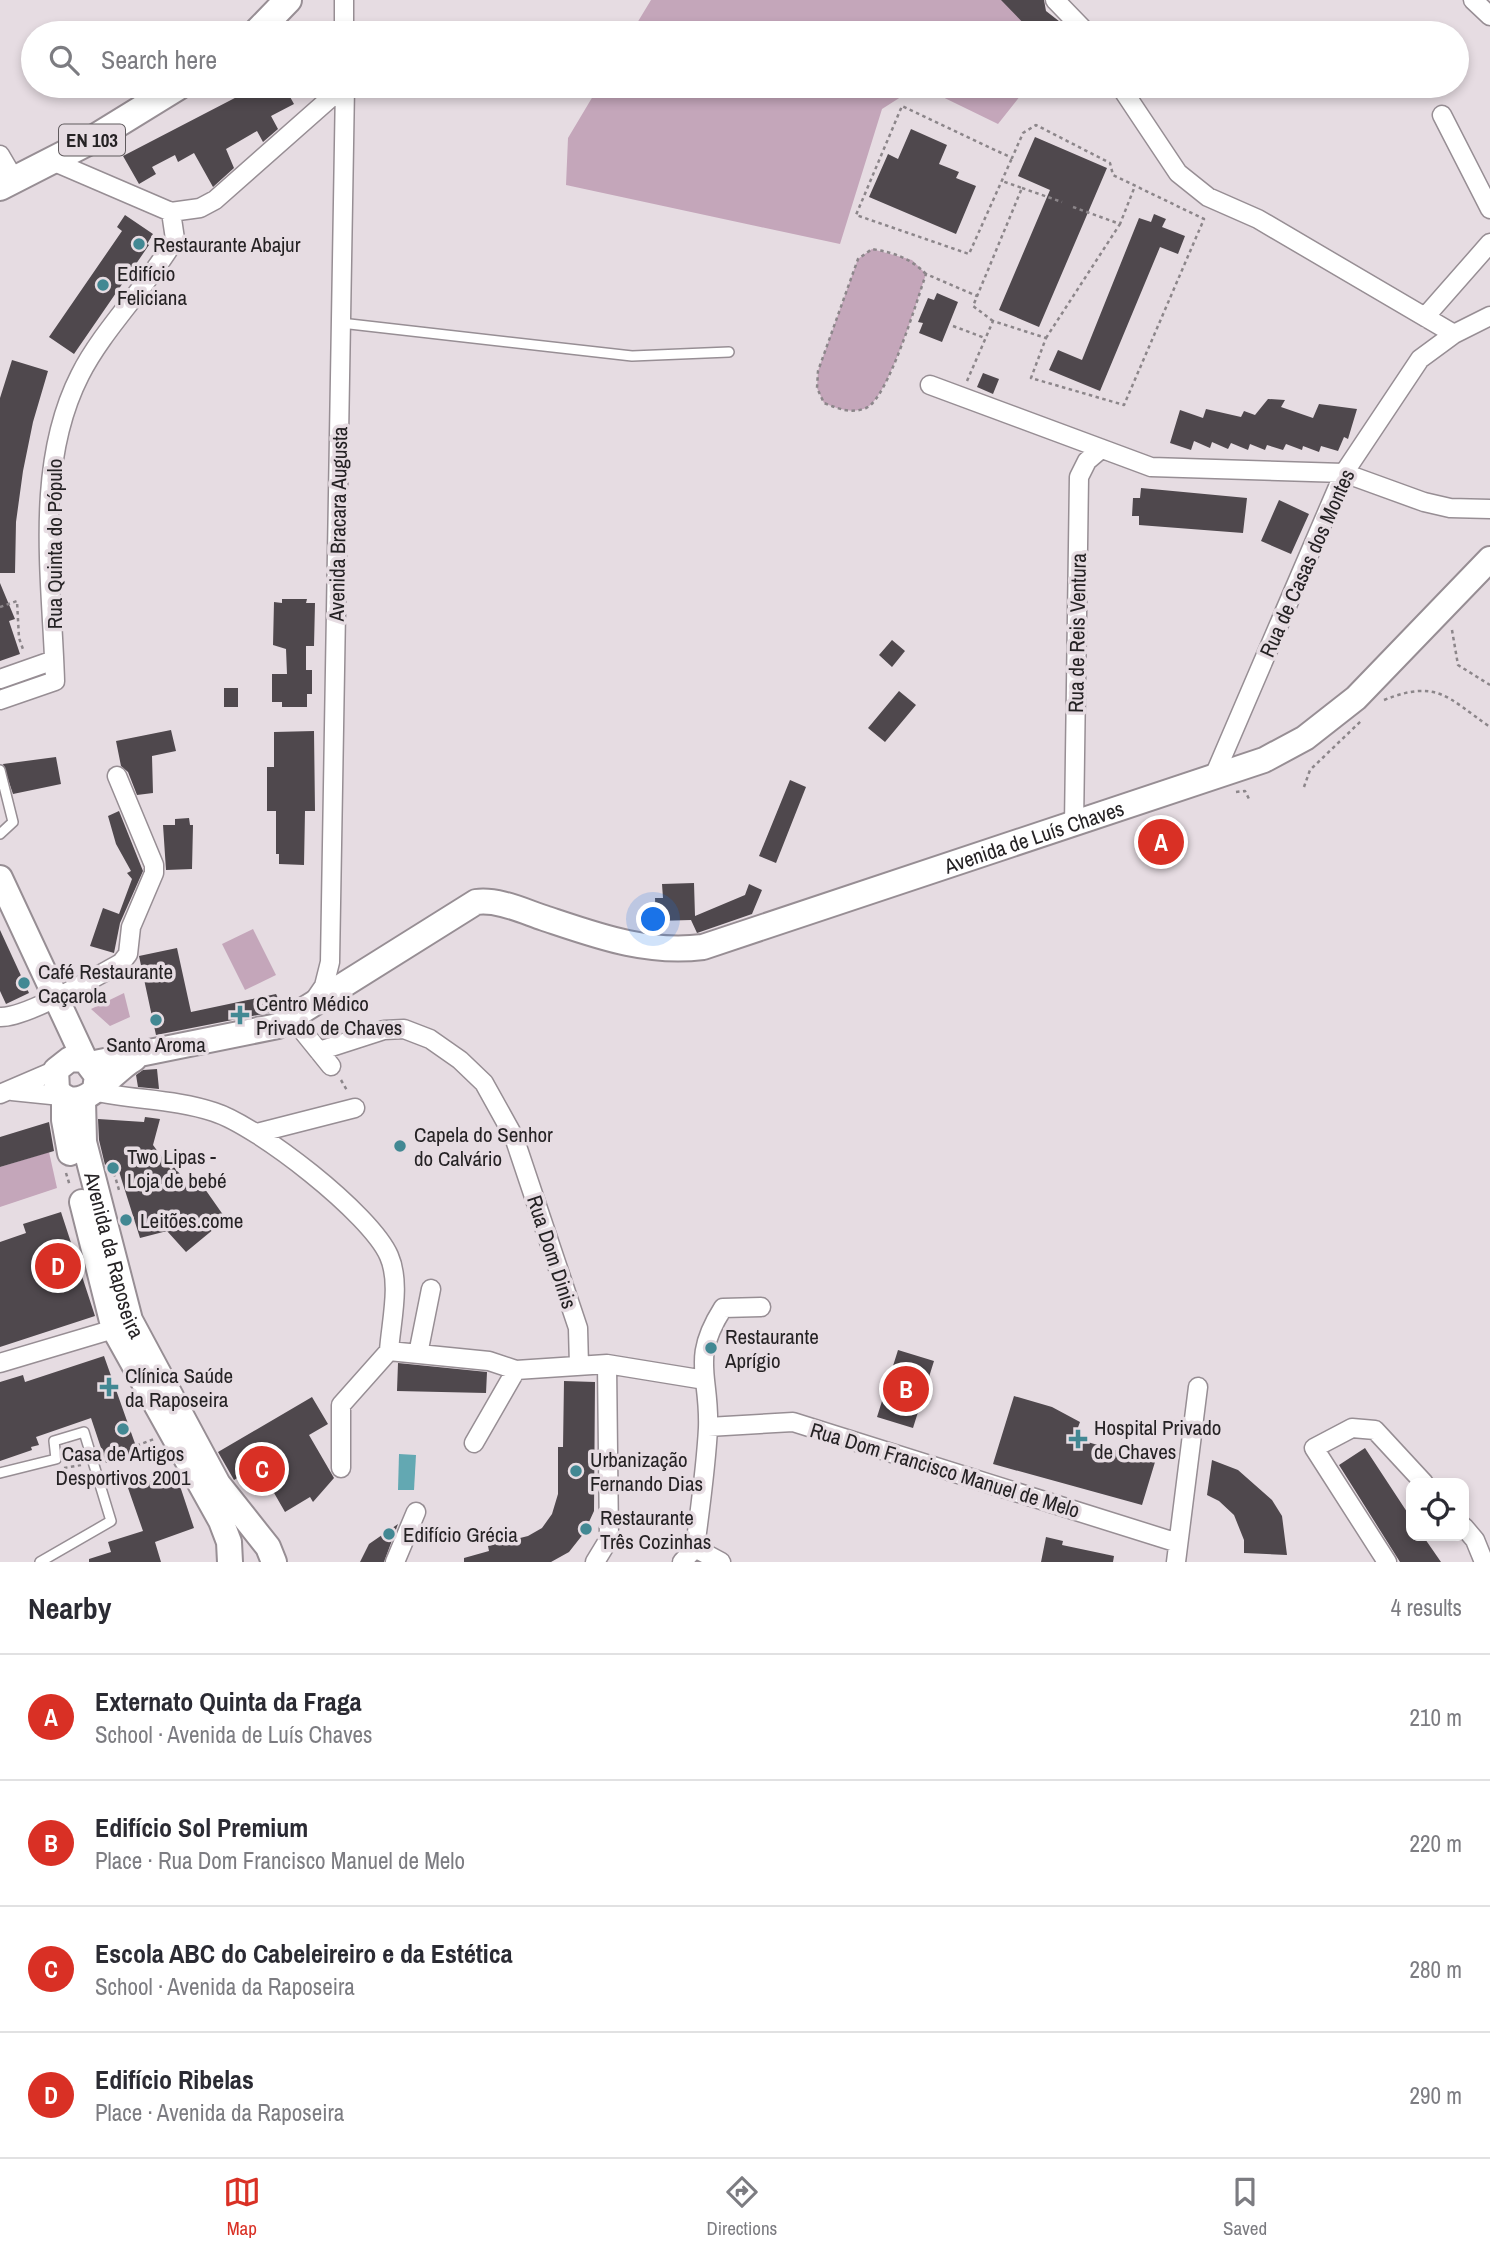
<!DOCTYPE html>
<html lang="en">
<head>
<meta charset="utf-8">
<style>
  body { margin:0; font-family:"Archivo Narrow",sans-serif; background:#f2f2f3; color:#2b2b33 }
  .controls { position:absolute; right:21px; bottom:21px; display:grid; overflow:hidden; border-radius:14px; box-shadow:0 4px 10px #0003 }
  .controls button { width:63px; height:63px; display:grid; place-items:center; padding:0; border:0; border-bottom:2px solid #e1e1e2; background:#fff; color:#2b2b33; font:35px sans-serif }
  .you { position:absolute; left:654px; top:920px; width:24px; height:24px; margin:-18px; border:5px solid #fff; border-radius:50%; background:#1a73e8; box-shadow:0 0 0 10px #1a73e833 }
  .badge { display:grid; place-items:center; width:46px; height:46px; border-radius:50%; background:#d93025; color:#fff; font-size:23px; font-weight:700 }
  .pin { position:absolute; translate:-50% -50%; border:4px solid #fff; box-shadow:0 2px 7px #0006 }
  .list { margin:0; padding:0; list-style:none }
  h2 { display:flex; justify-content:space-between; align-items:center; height:91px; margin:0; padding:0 28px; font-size:30px }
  h2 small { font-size:23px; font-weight:400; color:#7c7c81 }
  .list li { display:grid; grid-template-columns:46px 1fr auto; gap:21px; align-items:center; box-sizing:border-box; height:126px; padding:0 28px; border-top:2px solid #e1e1e2 }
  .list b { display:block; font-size:26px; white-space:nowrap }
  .list p { margin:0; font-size:23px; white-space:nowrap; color:#7c7c81 }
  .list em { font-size:23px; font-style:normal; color:#7c7c81 }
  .icon { flex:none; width:38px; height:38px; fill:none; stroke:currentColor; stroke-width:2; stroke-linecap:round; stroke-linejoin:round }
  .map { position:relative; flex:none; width:1490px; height:1562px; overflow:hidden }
  .search { position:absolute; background:#fff; box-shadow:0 4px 10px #0003; left:21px; right:21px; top:21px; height:77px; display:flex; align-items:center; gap:18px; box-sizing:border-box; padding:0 24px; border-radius:38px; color:#7c7c81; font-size:26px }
  .sheet { height:595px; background:#fff }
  nav { display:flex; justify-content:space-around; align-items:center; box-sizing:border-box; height:98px; border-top:2px solid #e1e1e2; background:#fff; font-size:19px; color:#7c7c81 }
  nav a { display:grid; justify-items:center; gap:4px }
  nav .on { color:#d93025 }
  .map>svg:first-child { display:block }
  .green { fill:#c4a6ba }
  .water { fill:#63a8b2 }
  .building { fill:#4f484d }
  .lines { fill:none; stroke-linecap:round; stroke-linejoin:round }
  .lane-casing { stroke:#978e94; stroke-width:12 }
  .street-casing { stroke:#978e94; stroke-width:21 }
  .secondary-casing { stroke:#978e94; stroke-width:28 }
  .primary-casing { stroke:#978e94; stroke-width:30 }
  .path { stroke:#8c868a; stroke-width:2.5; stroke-dasharray:3.5 3.5; stroke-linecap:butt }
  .lane { stroke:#fff; stroke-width:9 }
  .street { stroke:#fff; stroke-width:18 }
  .secondary { stroke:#fff; stroke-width:24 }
  .primary { stroke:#fff; stroke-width:26 }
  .poi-dot { fill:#428893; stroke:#e6dce2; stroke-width:2.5 }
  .labels { text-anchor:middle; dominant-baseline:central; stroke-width:7; stroke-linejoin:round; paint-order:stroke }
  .shield { fill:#e6dce2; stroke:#5f5a5d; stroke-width:2 }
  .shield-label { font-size:19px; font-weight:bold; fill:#252224 }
  .poi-label { font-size:21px; fill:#252224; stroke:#e6dce2; text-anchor:start }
  .street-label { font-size:21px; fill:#252224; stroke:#e6dce2 }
</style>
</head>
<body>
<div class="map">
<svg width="1490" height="1562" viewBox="0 0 1490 1562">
  <rect width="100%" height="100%" fill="#e6dce2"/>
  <path class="green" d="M651,0H1030L1042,33H631Z
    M599,86H918L882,109L840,244L566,185L568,138Z
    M920,86H1028L998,124Z
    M872,249L912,260L926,274C917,300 888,399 866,408C851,414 839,409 824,403L817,388L818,371L858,259Z
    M253,929L276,975L245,990L222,944Z
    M124,993L130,1017L110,1026L91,1009Z
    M49,1152L57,1188L0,1207V1167Z"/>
  <path class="water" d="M399,1454L416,1455L414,1490H398Z"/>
  <path class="building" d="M1001,0H1044L1046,11L1064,25L1056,33H1033Z
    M258,86H284L294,104L271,116L278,129L263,142L257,131L226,149L234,168L213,187L194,153L178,162L175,155L152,167L156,174L139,184L123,156Z
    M911,129L947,145L939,164L959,172L956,178L976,186L956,234L869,197L888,154L898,159Z
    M1035,137L1107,168L1039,327L999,310L1050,190L1018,176Z
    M1154,214L1166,219L1162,227L1185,236L1178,254L1160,247L1100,391L1049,370L1058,350L1082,360L1139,218L1151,222Z
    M125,215L153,234L147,244L149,245L74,354L49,337L122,231L117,227Z
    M937,293L958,302L942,342L919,333L923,323L918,322L928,298L934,300Z
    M12,360L48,371L33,422L23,471L16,522L15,573H0V398Z
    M983,373L999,379L993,394L977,387Z
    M1268,399L1285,400L1281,407L1313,418L1319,404L1357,409L1348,439L1344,437L1338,451L1321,446L1319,452L1303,446L1302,450L1286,444L1283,450L1267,445L1265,450L1250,444L1248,450L1231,443L1228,449L1212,442L1210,448L1194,441L1191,450L1170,443L1180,410L1203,418L1206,409L1241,417L1244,411L1255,415Z
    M1141,488L1247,498L1243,533L1139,525V516H1132L1133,498H1140Z
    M1279,500L1309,514L1291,554L1261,541Z
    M0,583L15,619L9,621L20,654L0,661Z
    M282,599H307L306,603H315L314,646H306V670H312V694H307V707H282V702H272V674H287L286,649L273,645L274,602L282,603Z
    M892,640L905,651L892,667L879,655Z
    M224,688H238V707H224Z
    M899,691L916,705L885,742L868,728Z
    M171,730L176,751L152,756L153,793L137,795L128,772L121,766L116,741Z
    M314,731L315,811H305L304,865L279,864V854H276V811H267V767H274V732Z
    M56,757L61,784L13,794L3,764Z
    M790,780L806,787L776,863L759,856Z
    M119,811L143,871L120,923L114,953L90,946L103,908L119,914L132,879L127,873L131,871L116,844L108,816Z
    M189,818L190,825H193L192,869L166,870L163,825H175V819Z
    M694,883L695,916L745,895L749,884L762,890L752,914L700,932L697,933L691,920L656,921L655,898H663L662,884Z
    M0,930L29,993L6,1004L0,991Z
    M177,948L191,1012L276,994L282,1006L273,1012L156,1035L139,956Z
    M157,1069L159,1089L138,1087L136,1075L143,1070Z
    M145,1117L160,1119L153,1145L171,1170L174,1167L185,1180L193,1172L226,1219L186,1252L167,1231L140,1238L116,1162L105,1165L99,1140L98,1119L144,1122Z
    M49,1122L54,1151L0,1167V1137Z
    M61,1212L95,1316L0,1347V1242L26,1233L23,1224Z
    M898,1350L934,1361L913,1428L877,1417Z
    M104,1356L138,1452L106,1463L91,1418L36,1437L39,1445L31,1447L32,1450L0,1461V1382L23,1375L25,1382Z
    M398,1363L487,1372L486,1393L397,1391Z
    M564,1381L595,1382L594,1511L584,1533L569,1552L551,1562H464V1558L489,1551L488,1546L528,1536L542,1528L552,1514L558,1494V1447H563Z
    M1014,1396L1052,1407L1080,1422L1074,1438L1155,1462L1142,1505L993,1464Z
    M312,1397L328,1424L309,1435L334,1478L313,1502L310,1497L285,1512L258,1465L234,1480L218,1452Z
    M1365,1448L1411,1518V1536H1423L1441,1562H1400L1339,1465Z
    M1212,1460L1238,1470L1272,1500L1282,1516L1287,1555L1244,1553V1540L1234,1515L1219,1501L1207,1495Z
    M176,1474L194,1528L155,1542L161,1562H89V1559L111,1552L108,1542L143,1531L128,1488Z
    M398,1524L384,1562H360L369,1544Z
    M1046,1537L1063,1541L1062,1545L1114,1556L1113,1562H1041Z"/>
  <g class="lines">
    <defs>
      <path id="lane" d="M341,323L632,356L729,352
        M0,770L13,822L0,834
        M0,1473L56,1459L54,1441L84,1432L111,1521L40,1562"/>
      <path id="street" d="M344,0V33
        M1055,0L1087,33
        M1473,0L1490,16
        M1120,86L1178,173L1208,197L1258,219L1454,334
        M1442,115L1490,209
        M0,155L14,179
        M50,160L171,212
        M171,212L200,208L215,200L344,86
        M1425,317L1490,243
        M930,385L1151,467L1344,473L1424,502L1450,508L1490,509
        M0,679L54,660
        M0,700L55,681C52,581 33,467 80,375C103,329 148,286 175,239L171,212
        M1214,776L1344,473L1420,359L1454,334L1490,316
        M1074,825L1079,477L1087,461L1101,449
        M313,1002L324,986L330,962L345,86
        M0,1017C26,1018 95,977 121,963L128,954L131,927L154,873V865L117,776
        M293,1019L331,1066
        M319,1051L384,1030L404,1029L430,1039L460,1060L484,1083L514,1137L578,1328L579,1366
        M12,1091L61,1096
        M93,1091C133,1100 175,1099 214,1112C258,1126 371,1214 389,1256C401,1283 391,1322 389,1351
        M0,1094L56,1070
        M257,1133L355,1108
        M389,1351L489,1361L516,1370L607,1364L705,1380
        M418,1354L431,1289
        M0,1363L114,1329
        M708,1427L793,1422L1178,1543
        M474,1443L516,1370
        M341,1468V1405L389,1351
        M1464,1527L1475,1540L1484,1562
        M695,1548L721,1562
        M395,1562L416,1512
        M595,1562L609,1539L607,1364
        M682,1562L695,1548C700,1508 706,1468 708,1428C710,1374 690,1360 723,1308L761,1307
        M1176,1562L1198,1387
        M1387,1562L1314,1448L1352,1428L1375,1430L1424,1483"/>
      <g id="secondary">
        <path d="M0,878L85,1060"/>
        <path id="s1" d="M90,1064L278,1026L476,902C498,899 523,911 544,918C598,936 646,954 703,947L1264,760L1305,738L1356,698L1490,559"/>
        <path d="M95,1089L97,1076L85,1060L70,1059L56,1070L57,1090C81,1120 111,1071 134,1059"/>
        <path d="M64,1098V1120L70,1153"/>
        <path id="s2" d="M83,1100L84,1142L130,1320L218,1484L268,1547L274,1562"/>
        <path d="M82,1202L114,1329L221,1521L229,1542L230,1562"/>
      </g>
      <path id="primary" d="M256,33L288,0
        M0,187L88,142L179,86"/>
    </defs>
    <use href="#lane" class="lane-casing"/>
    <use href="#street" class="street-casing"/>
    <use href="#secondary" class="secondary-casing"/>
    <use href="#primary" class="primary-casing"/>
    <path class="path" d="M1022,188L1062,202
      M1073,207L1120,224L1135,186
      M926,274C910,258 895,253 872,249L858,259L818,371L817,388L824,403C839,409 851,414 866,408C888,399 917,300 926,274L977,296
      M993,321L973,306L1022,188L1002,181
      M953,326L985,338
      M1046,338L1120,224
      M967,381L993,321L1046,338L1031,378L1124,405L1204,219L1113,175L1110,163L1036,125L1023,133L1012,158L902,106L856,215L969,254L1012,158
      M0,607L17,601L19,638L24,652
      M1452,630L1458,665L1490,685
      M1384,700C1437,679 1447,697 1490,727
      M1304,787L1310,770L1361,721
      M1236,792L1245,791L1249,799
      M341,1080L348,1092
      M66,1173L70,1186
      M114,1173L119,1190
      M104,1458L154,1439
      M64,1468L81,1465"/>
    <use href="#lane" class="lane"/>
    <use href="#street" class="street"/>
    <use href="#secondary" class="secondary"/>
    <use href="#primary" class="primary"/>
  </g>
  <g class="poi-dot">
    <circle cx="139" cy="244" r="7"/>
    <circle cx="103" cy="285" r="7"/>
    <circle cx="24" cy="983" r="7"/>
    <path d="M236.5 1004.5h7v7h7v7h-7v7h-7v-7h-7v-7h7z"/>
    <circle cx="156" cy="1020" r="7"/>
    <circle cx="400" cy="1146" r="7"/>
    <circle cx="113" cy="1168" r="7"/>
    <circle cx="126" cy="1220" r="7"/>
    <circle cx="711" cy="1348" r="7"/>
    <path d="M105.5 1376.5h7v7h7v7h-7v7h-7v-7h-7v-7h7z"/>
    <circle cx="123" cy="1429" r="7"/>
    <path d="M1074.5 1428.5h7v7h7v7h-7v7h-7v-7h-7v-7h7z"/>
    <circle cx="576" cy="1471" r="7"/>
    <circle cx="586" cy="1529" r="7"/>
    <circle cx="389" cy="1534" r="7"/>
  </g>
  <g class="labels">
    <rect class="shield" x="59" y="124.5" width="66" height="31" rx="5"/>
    <g class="shield-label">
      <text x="92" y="140">EN 103</text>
    </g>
    <g class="poi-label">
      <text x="153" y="244">Restaurante Abajur</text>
      <text x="117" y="273">Edifício<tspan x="117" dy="24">Feliciana</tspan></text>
      <text x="38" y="971">Café Restaurante<tspan x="38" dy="24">Caçarola</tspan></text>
      <text x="256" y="1003">Centro Médico<tspan x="256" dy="24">Privado de Chaves</tspan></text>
      <text x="156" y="1044" text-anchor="middle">Santo Aroma</text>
      <text x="414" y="1134">Capela do Senhor<tspan x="414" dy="24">do Calvário</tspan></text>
      <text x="127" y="1156">Two Lipas -<tspan x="127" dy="24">Loja de bebé</tspan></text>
      <text x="140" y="1220">Leitões.come</text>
      <text x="725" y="1336">Restaurante<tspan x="725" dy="24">Aprígio</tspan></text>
      <text x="125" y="1375">Clínica Saúde<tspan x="125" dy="24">da Raposeira</tspan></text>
      <text x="1094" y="1427">Hospital Privado<tspan x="1094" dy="24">de Chaves</tspan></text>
      <text x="123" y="1453" text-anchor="middle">Casa de Artigos<tspan x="123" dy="24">Desportivos 2001</tspan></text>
      <text x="590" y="1459">Urbanização<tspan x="590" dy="24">Fernando Dias</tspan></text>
      <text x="600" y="1517">Restaurante<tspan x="600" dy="24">Três Cozinhas</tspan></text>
      <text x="403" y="1534">Edifício Grécia</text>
    </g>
    <g class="street-label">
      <text transform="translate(338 524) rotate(-89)">Avenida Bracara Augusta</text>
      <text transform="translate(54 544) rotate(-90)">Rua Quinta do Pópulo</text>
      <text transform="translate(1307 563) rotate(-66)">Rua de Casas dos Montes</text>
      <text transform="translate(1077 633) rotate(-89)">Rua de Reis Ventura</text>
      <text stroke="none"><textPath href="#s1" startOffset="1008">Avenida de Luís Chaves</textPath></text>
      <text transform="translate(552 1252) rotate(72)">Rua Dom Dinis</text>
      <text stroke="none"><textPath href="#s2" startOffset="159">Avenida da Raposeira</textPath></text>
      <text transform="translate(945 1470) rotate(17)">Rua Dom Francisco Manuel de Melo</text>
    </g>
  </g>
</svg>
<div class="controls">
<button><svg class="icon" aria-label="locate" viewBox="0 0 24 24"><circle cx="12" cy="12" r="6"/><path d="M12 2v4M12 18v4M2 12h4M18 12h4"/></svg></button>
</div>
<div class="you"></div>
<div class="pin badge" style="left:1161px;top:842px">A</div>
<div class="pin badge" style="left:906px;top:1389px">B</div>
<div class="pin badge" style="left:262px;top:1469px">C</div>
<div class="pin badge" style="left:58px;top:1266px">D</div>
<div class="search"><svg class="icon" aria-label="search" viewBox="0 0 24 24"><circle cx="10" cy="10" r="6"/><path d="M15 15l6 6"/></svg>Search here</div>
</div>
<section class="sheet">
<h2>Nearby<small>4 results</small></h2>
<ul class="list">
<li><span class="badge">A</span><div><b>Externato Quinta da Fraga</b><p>School · Avenida de Luís Chaves</p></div><em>210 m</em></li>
<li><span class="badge">B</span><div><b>Edifício Sol Premium</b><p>Place · Rua Dom Francisco Manuel de Melo</p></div><em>220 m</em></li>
<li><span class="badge">C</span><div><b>Escola ABC do Cabeleireiro e da Estética</b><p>School · Avenida da Raposeira</p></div><em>280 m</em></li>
<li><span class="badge">D</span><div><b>Edifício Ribelas</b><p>Place · Avenida da Raposeira</p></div><em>290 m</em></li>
</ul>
</section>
<nav>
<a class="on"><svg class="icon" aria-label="map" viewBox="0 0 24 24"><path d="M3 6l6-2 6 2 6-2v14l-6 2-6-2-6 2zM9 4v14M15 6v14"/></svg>Map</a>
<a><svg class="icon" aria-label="directions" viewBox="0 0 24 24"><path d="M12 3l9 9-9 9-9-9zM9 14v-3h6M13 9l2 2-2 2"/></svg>Directions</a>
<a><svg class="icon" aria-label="saved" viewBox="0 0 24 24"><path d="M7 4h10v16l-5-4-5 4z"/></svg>Saved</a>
</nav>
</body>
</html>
